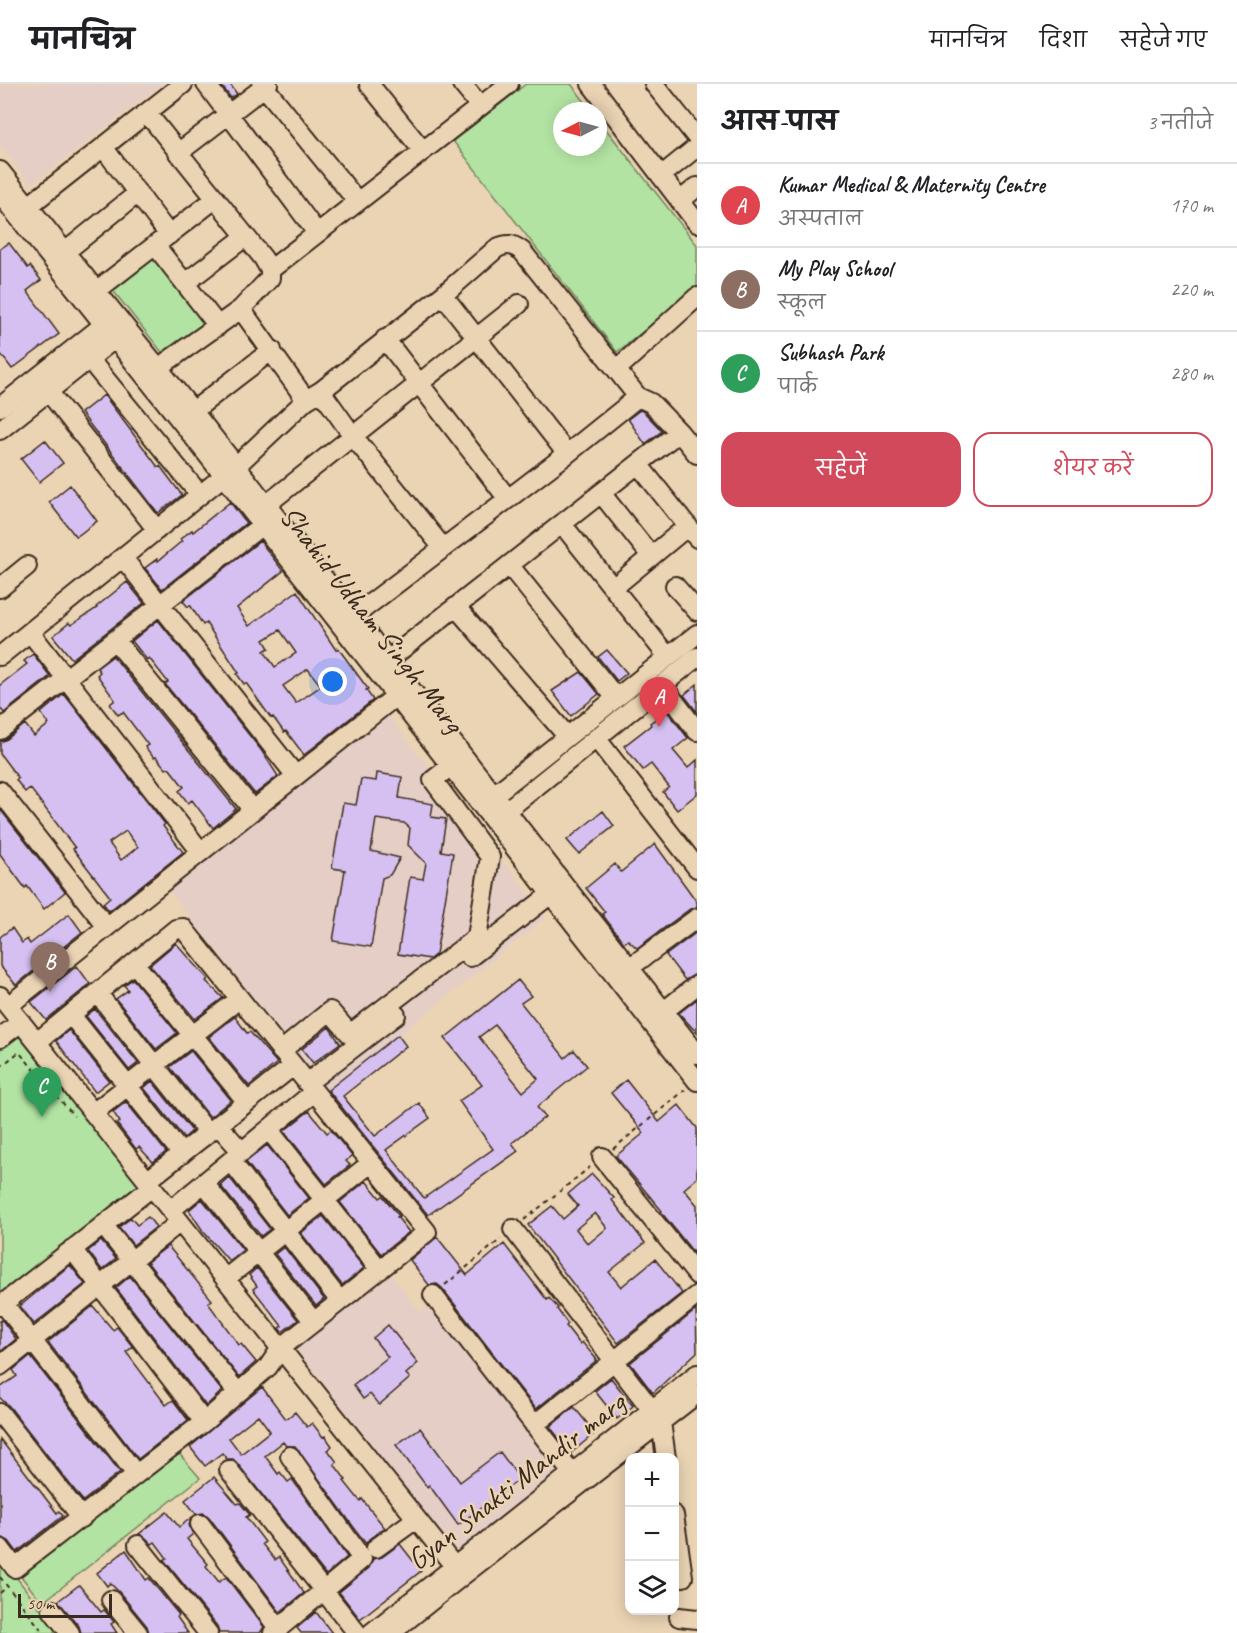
<!DOCTYPE html>
<html lang="hi">
<head>
<meta charset="utf-8">
<style>
  body { margin:0; font-family:Caveat,"Playpen Sans Deva",sans-serif; background:#f2f2f2; color:#202124 }
  .controls { position:absolute; right:18px; bottom:18px; display:grid; overflow:hidden; border-radius:12px; box-shadow:0 3px 15px #0003 }
  .controls button { width:54px; height:54px; display:grid; place-items:center; padding:0; border:0; border-bottom:2px solid #e0e0e0; background:#fff; color:#202124; font:30px sans-serif }
  .compass { position:absolute; left:553px; top:18px; width:54px; height:54px; border-radius:50%; background:#fff; box-shadow:0 3px 15px #0003; rotate:264deg }
  .scale { position:absolute; left:18px; bottom:15px; width:94px; box-sizing:border-box; padding-left:6px; border:3px solid #3b2a1e; border-top:0; font-size:16px; line-height:21px; white-space:nowrap; color:#3b2a1e; -webkit-text-stroke:4px #ebd4b4; paint-order:stroke }
  .you { position:absolute; left:333px; top:598px; width:21px; height:21px; margin:-15px; border:4px solid #fff; border-radius:50%; background:#1a73e8; box-shadow:0 0 0 9px #1a73e833 }
  .badge { display:grid; place-items:center; width:39px; height:39px; border-radius:50%; background:#d1495b; color:#fff; font-size:20px; font-weight:700 }
  .pin { position:absolute; translate:-50% -50px; filter:drop-shadow(0 2px 3px #0008) }
  .pin::after { content:''; position:absolute; top:32px; width:21px; height:18px; background:inherit; clip-path:polygon(0 0,100% 0,50% 100%) }
  .list { margin:0; padding:0; list-style:none }
  h2 { display:flex; justify-content:space-between; align-items:center; height:78px; margin:0; padding:0 24px; font-size:26px }
  h2 small { font-size:20px; font-weight:400; color:#757577 }
  .list li { display:grid; grid-template-columns:39px 1fr auto; gap:18px; align-items:center; box-sizing:border-box; height:84px; padding:0 24px; border-top:2px solid #e0e0e0 }
  .list b { display:block; font-size:22px; white-space:nowrap }
  .list p { margin:0; font-size:20px; white-space:nowrap; color:#757577 }
  .list em { font-size:20px; font-style:normal; color:#757577 }
  .actions { display:flex; gap:12px; padding:18px 24px }
  .actions a { flex:1; padding:14px 0; border:2px solid #d1495b; border-radius:18px; text-align:center; font-size:21px; color:#d1495b }
  .actions .main { background:#d1495b; color:#fff }
  .icon { flex:none; width:33px; height:33px; fill:none; stroke:currentColor; stroke-width:2; stroke-linecap:round; stroke-linejoin:round }
  .map { position:relative; flex:none; width:697px; height:1549px; overflow:hidden }
  header { display:flex; align-items:center; gap:36px; box-sizing:border-box; height:84px; padding:0 30px; background:#fff; border-bottom:2px solid #e0e0e0 }
  header strong { font-size:28px }
  nav { display:flex; gap:33px; margin-inline-start:auto; font-size:21px }
  main { display:flex }
  aside { flex:1; background:#fff }
  .map>svg:first-child { display:block }
  .built { fill:#e4cec6 }
  .green { fill:#b2e3a2; stroke:#768660; stroke-width:1.5 }
  .building { fill:#d5c0f1; stroke:#3b2a1e; stroke-width:1.5; fill-rule:evenodd }
  .lines { fill:none; stroke-linecap:round; stroke-linejoin:round }
  .minor-casing { stroke:#3b2a1e; stroke-width:22 }
  .path { stroke:#3b2a1e; stroke-width:2; stroke-dasharray:4.5 4.5; stroke-linecap:butt }
  .minor { stroke:#ebd4b4; stroke-width:18 }
  .labels { text-anchor:middle; dominant-baseline:central; stroke-width:5; stroke-linejoin:round; paint-order:stroke }
  .street-label { font-size:30px; fill:#3b2a1e; stroke:#ebd4b4 }
</style>
</head>
<body>
<header>
<strong>मानचित्र</strong>
<nav><a>मानचित्र</a><a>दिशा</a><a>सहेजे गए</a></nav>
</header>
<main>
<div class="map">
<svg width="697" height="1549" viewBox="0 0 697 1549">
  <rect width="100%" height="100%" fill="#ebd4b4"/>
  <filter id="ink" filterUnits="userSpaceOnUse"><feTurbulence type="fractalNoise" baseFrequency=".0167" numOctaves="2"/><feDisplacementMap in="SourceGraphic" scale="12" xChannelSelector="R" yChannelSelector="G"/><feConvolveMatrix kernelMatrix="1 2 1 2 8 2 1 2 1" color-interpolation-filters="sRGB"/></filter>
  <g filter="url(#ink)">
    <path class="built" d="M0,0H162L31,101L0,61Z
      M386,629L547,833L328,1008L167,804Z
      M390,1189L420,1228L432,1220L564,1389L458,1472L295,1263Z"/>
    <path class="green" d="M526,0H571L592,27H562V63H598V35L697,161V205L617,268L453,57Z
      M154,169L208,238L165,272L111,204Z
      M17,950L142,1103L0,1213V963Z
      M170,1359L200,1394L42,1519L17,1487Z
      M0,1472L59,1549H0Z"/>
    <path class="building" d="M220,0H230L237,10L231,14Z
      M9,159L28,184L30,182L41,196L27,207L59,250L12,285L0,269V165Z
      M104,311L158,383L160,382L182,411L158,429L81,329Z
      M640,326L644,328L662,347L645,360L628,335Z
      M45,356L63,379L39,398L21,375Z
      M70,401L97,437L76,453L49,418Z
      M230,418L246,439L162,505L145,484L157,475L158,477L182,457L180,455L192,446L193,448Z
      M260,457L283,487L237,524L249,542L297,507L336,566L338,564L368,605L366,606L373,616L304,671L286,647L284,648L273,633L271,634L246,599L244,600L237,590L239,589L206,539L203,541L190,521L188,523L183,517ZM280,546L296,569L275,583L264,567L269,564L264,556ZM308,585L321,602L296,619L283,602Z
      M127,498L144,519L72,575L53,552L69,539L71,541L97,524L96,523Z
      M158,536L261,666L278,692L255,710L165,600L168,598L149,574L147,576L132,557Z
      M607,566L627,589L617,597L598,573Z
      M33,570L50,592L4,629L0,624V601L27,580L24,577Z
      M113,572L236,725L213,744L192,716L188,719L179,707L184,703L169,684L166,685L156,673L154,674L145,663L148,661L123,628L118,631L110,620L115,616L97,591L100,588L97,584Z
      M581,588L599,610L571,632L552,607Z
      M697,600V628L684,611Z
      M64,610L165,740L163,742L183,768L109,827L103,819L110,813L73,765L75,764L30,704L25,708L16,696L18,694L0,670V658L7,655L25,640L34,652L49,640L41,629ZM126,747L138,763L121,776L109,759Z
      M667,627L688,654L673,666L688,684L697,676V710L677,726L663,708L669,703L651,680L643,686L624,662L651,641L650,639Z
      M377,689L402,693L399,714L433,720L431,733L446,735L441,767L453,769L436,870L430,875L398,870L410,793L423,795L426,779L408,761L410,744L404,739L376,735L371,767L400,774L390,791L382,794L371,863L333,857L345,786L332,784L343,719L356,721L361,695L376,697Z
      M0,725L65,808L44,825L27,802L25,804L0,770Z
      M603,727L614,742L579,770L567,756Z
      M655,760L697,818V823L690,825L637,864L628,856L624,859L602,830L605,828L586,804L615,780L621,788Z
      M69,830L82,848L16,901L0,882V853L12,844L22,859L27,855L30,860Z
      M697,848V890L685,896L666,871Z
      M176,859L208,895L206,897L223,914L195,935L150,881Z
      M77,882L90,900L46,936L31,918Z
      M133,895L177,949L156,965L116,915L128,906L124,901Z
      M518,896L531,912L521,919L565,974L574,966L587,982L537,1023L545,1033L512,1059L518,1067L428,1131L328,1006L398,951L406,962L343,1012L375,1052L419,1019L430,1034L386,1066L424,1114L493,1065L459,1017L482,1001L445,954ZM495,941L538,995L523,1008L479,953Z
      M697,915V949L679,929Z
      M95,925L138,979L129,986L86,932Z
      M237,931L235,933L247,949L250,948L277,979L249,1002L209,953Z
      M329,943L340,959L313,979L302,965Z
      M69,946L109,997L95,1008L56,957Z
      M191,967L231,1016L210,1033L170,983Z
      M626,996L659,1038L679,1021L697,1044V1094L684,1105L697,1121V1173L661,1128L662,1127L616,1072L644,1049L611,1009Z
      M152,997L192,1047L184,1054L144,1004Z
      M126,1018L166,1068L153,1078L139,1063L136,1065L117,1040L120,1038L113,1028Z
      M309,1027L327,1049L331,1046L352,1072L346,1077L350,1081L326,1100L284,1047Z
      M267,1061L309,1114L287,1131L246,1078Z
      M592,1090L614,1114L612,1116L645,1159L609,1188L621,1203L655,1175L682,1209L618,1259L528,1141L552,1122L563,1135L578,1122L568,1110ZM595,1129L607,1144L588,1160L576,1145Z
      M229,1093L270,1145L261,1152L220,1101Z
      M366,1097L380,1114L383,1112L399,1132L397,1133L409,1148L381,1170L340,1118Z
      M202,1115L243,1166L229,1177L203,1147L189,1126Z
      M323,1132L364,1184L342,1201L301,1149Z
      M148,1133L156,1143L133,1161L119,1143L131,1134L137,1141Z
      M437,1153L467,1191L504,1160L547,1216L549,1214L558,1224L557,1225L568,1240L566,1242L580,1260L582,1258L597,1276L536,1325L442,1204L437,1200L429,1201L410,1176Z
      M101,1157L116,1175L102,1186L88,1167Z
      M168,1162L212,1216L208,1219L239,1261L241,1260L256,1278L239,1293L147,1178Z
      M284,1163L324,1215L316,1222L275,1170Z
      M70,1181L85,1200L34,1240L20,1222Z
      M257,1184L298,1236L282,1248L279,1244L282,1242L253,1205L257,1202L249,1191Z
      M130,1192L222,1307L206,1322L116,1204Z
      M93,1222L113,1246L117,1243L133,1263L126,1268L166,1321L173,1316L188,1336L138,1375L48,1258Z
      M696,1226L697,1268L653,1309L630,1279Z
      M2,1236L16,1255L0,1268V1237Z
      M388,1241L418,1279L406,1290L410,1294L379,1321L370,1310L363,1315L353,1301L388,1273L373,1254Z
      M30,1272L120,1388L83,1417L9,1322L0,1314V1304L17,1292L13,1286Z
      M611,1294L633,1322L617,1335L595,1307Z
      M262,1303L286,1335L295,1328L307,1343L312,1339L323,1353L325,1352L332,1362L328,1366L337,1378L334,1380L346,1396L344,1397L360,1417L362,1415L385,1444L369,1455L366,1460L295,1362H286L283,1358L265,1372L278,1390L280,1388L288,1398L292,1395L347,1473L326,1491L237,1379L233,1375H227L222,1369L205,1382L190,1363ZM258,1331L270,1347L241,1370L229,1354Z
      M574,1323L595,1349L571,1369L550,1343Z
      M420,1344L460,1398L500,1368L520,1395L458,1441L429,1401L427,1403L396,1361Z
      M0,1355L57,1429L59,1427L63,1432L17,1468L9,1457L0,1453Z
      M214,1393L237,1420L240,1419L250,1431L246,1433L265,1458L262,1460L275,1476L279,1473L304,1509L280,1528L209,1433L204,1429L196,1430L185,1416Z
      M167,1428L179,1443L191,1434L189,1442L193,1450L187,1455L208,1480L206,1482L219,1498L226,1493L264,1543L260,1549H219L217,1542L164,1476L167,1474L155,1458L152,1460L146,1454L139,1450Z
      M400,1460L421,1487L360,1535L339,1508L369,1484L373,1475L382,1473Z
      M126,1466L146,1496L149,1494L179,1531L177,1533L188,1549H149L147,1542L120,1509L110,1499L107,1502L97,1489Z
      M79,1501L101,1528L104,1526L106,1528L114,1538L111,1540L117,1549H81L79,1542L58,1517Z
      M316,1528L332,1549H301L297,1544Z"/>
    <g class="lines">
      <defs>
        <path id="minor" d="M206,0L317,149
          M262,0L357,117
          M369,0L423,67
          M462,0L480,22
          M591,0L697,139
          M654,0L697,54
          M147,29L263,174L270,186V194L241,225L158,284
          M103,63L169,151
          M178,69L268,0
          M0,87L199,335L697,970
          M661,92L697,63
          M0,110L195,355L697,997
          M680,117L697,103
          M21,128L183,0
          M155,161L218,242
          M65,168L138,109
          M270,186L509,0
          M185,199L245,153
          M96,207L215,115
          M443,211L567,370
          M241,225L306,316
          M385,255L508,415
          M89,275L200,411
          M617,285L697,213
          M48,307L157,446
          M321,307L353,352L443,464
          M0,323L111,235
          M193,327L272,266
          M0,346L123,248
          M638,380L697,454
          M601,409L651,472
          M266,421L519,220
          M562,440L668,573
          M123,474L296,692
          M509,481L616,614
          M675,502L697,527
          M0,504L27,482
          M613,504L688,442
          M456,523L567,652
          M354,532L567,370L638,313
          M30,548L201,768
          M115,556L253,726
          M0,572L236,382L306,316L321,307L443,211L497,164C508,159 512,160 522,167L638,313L651,319L679,348
          M388,576L679,348L697,370
          M662,601L697,647
          M0,646L262,441
          M596,654L697,784
          M0,707L107,843
          M485,718L697,550
          M497,734L697,573
          M470,873L551,810
          M135,880L247,1018
          M629,884L697,834
          M98,910L208,1049
          M0,912L462,1492
          M8,922L396,612
          M664,927L697,901
          M71,931L182,1070
          M0,954L21,938
          M281,967L330,927L350,950L477,853L490,773L433,696L451,682
          M307,999L396,931
          M93,1029L239,915
          M218,1041L242,1068
          M269,1046L380,1186
          M602,1073L697,1191
          M231,1077L340,1217
          M147,1097L293,982
          M204,1099L314,1238
          M171,1126L314,1008
          M103,1141L238,1309
          M513,1145L661,1338L666,1374
          M72,1165L204,1338
          M225,1195L371,1079
          M433,1211L572,1389
          M3,1219L136,1390
          M0,1222L152,1103
          M0,1282L180,1138
          M0,1329L82,1434
          M534,1341L697,1211
          M229,1386L357,1549
          M674,1431L683,1493
          M200,1440L279,1545
          M138,1461L208,1549
          M0,1464L15,1484L204,1338L268,1283L281,1264L427,1148L183,844L176,845L37,958
          M376,1464L416,1435
          M111,1516L138,1549
          M52,1526L70,1549
          M679,1533L697,1535
          M273,1549L362,1475L290,1372
          M371,1549L697,1290
          M391,1549L462,1492L697,1310"/>
      </defs>
      <use href="#minor" class="minor-casing"/>
      <path class="path" d="M0,983L19,968L74,1032
        M613,1065L685,1006
        M524,1136L590,1083
        M445,1201L501,1155
        M0,1493L44,1549
        M0,1509L7,1503"/>
      <use href="#minor" class="minor"/>
    </g>
  </g>
  <g class="labels">
    <g class="street-label">
      <text transform="translate(372 535) rotate(52)">Shahid Udham Singh Marg</text>
      <text transform="translate(516 1397) rotate(-38)">Gyan Shakti Mandir marg</text>
    </g>
  </g>
</svg>
<div class="controls">
<button>+</button>
<button>−</button>
<button><svg class="icon" aria-label="layers" viewBox="0 0 24 24"><path d="M12 4l9 5-9 5-9-5zM3 14l9 5 9-5"/></svg></button>
</div>
<svg class="compass" viewBox="-18 -18 36 36"><path d="M0-13l5 13h-10z" fill="#e53935"/><path d="M0 13l5-13h-10z" fill="#757577"/></svg>
<div class="scale">50 m</div>
<div class="you"></div>
<div class="pin badge" style="left:659px;top:643px;background:#e0444e">A</div>
<div class="pin badge" style="left:50px;top:908px;background:#8d6e63">B</div>
<div class="pin badge" style="left:42px;top:1033px;background:#2e9e5b">C</div>
</div>
<aside>
<h2>आस-पास<small>3 नतीजे</small></h2>
<ul class="list">
<li><span class="badge" style="background:#e0444e">A</span><div><b>Kumar Medical &amp; Maternity Centre</b><p>अस्पताल</p></div><em>170 m</em></li>
<li><span class="badge" style="background:#8d6e63">B</span><div><b>My Play School</b><p>स्कूल</p></div><em>220 m</em></li>
<li><span class="badge" style="background:#2e9e5b">C</span><div><b>Subhash Park</b><p>पार्क</p></div><em>280 m</em></li>
</ul>
<div class="actions"><a class="main">सहेजें</a><a>शेयर करें</a></div>
</aside>
</main>
</body>
</html>
